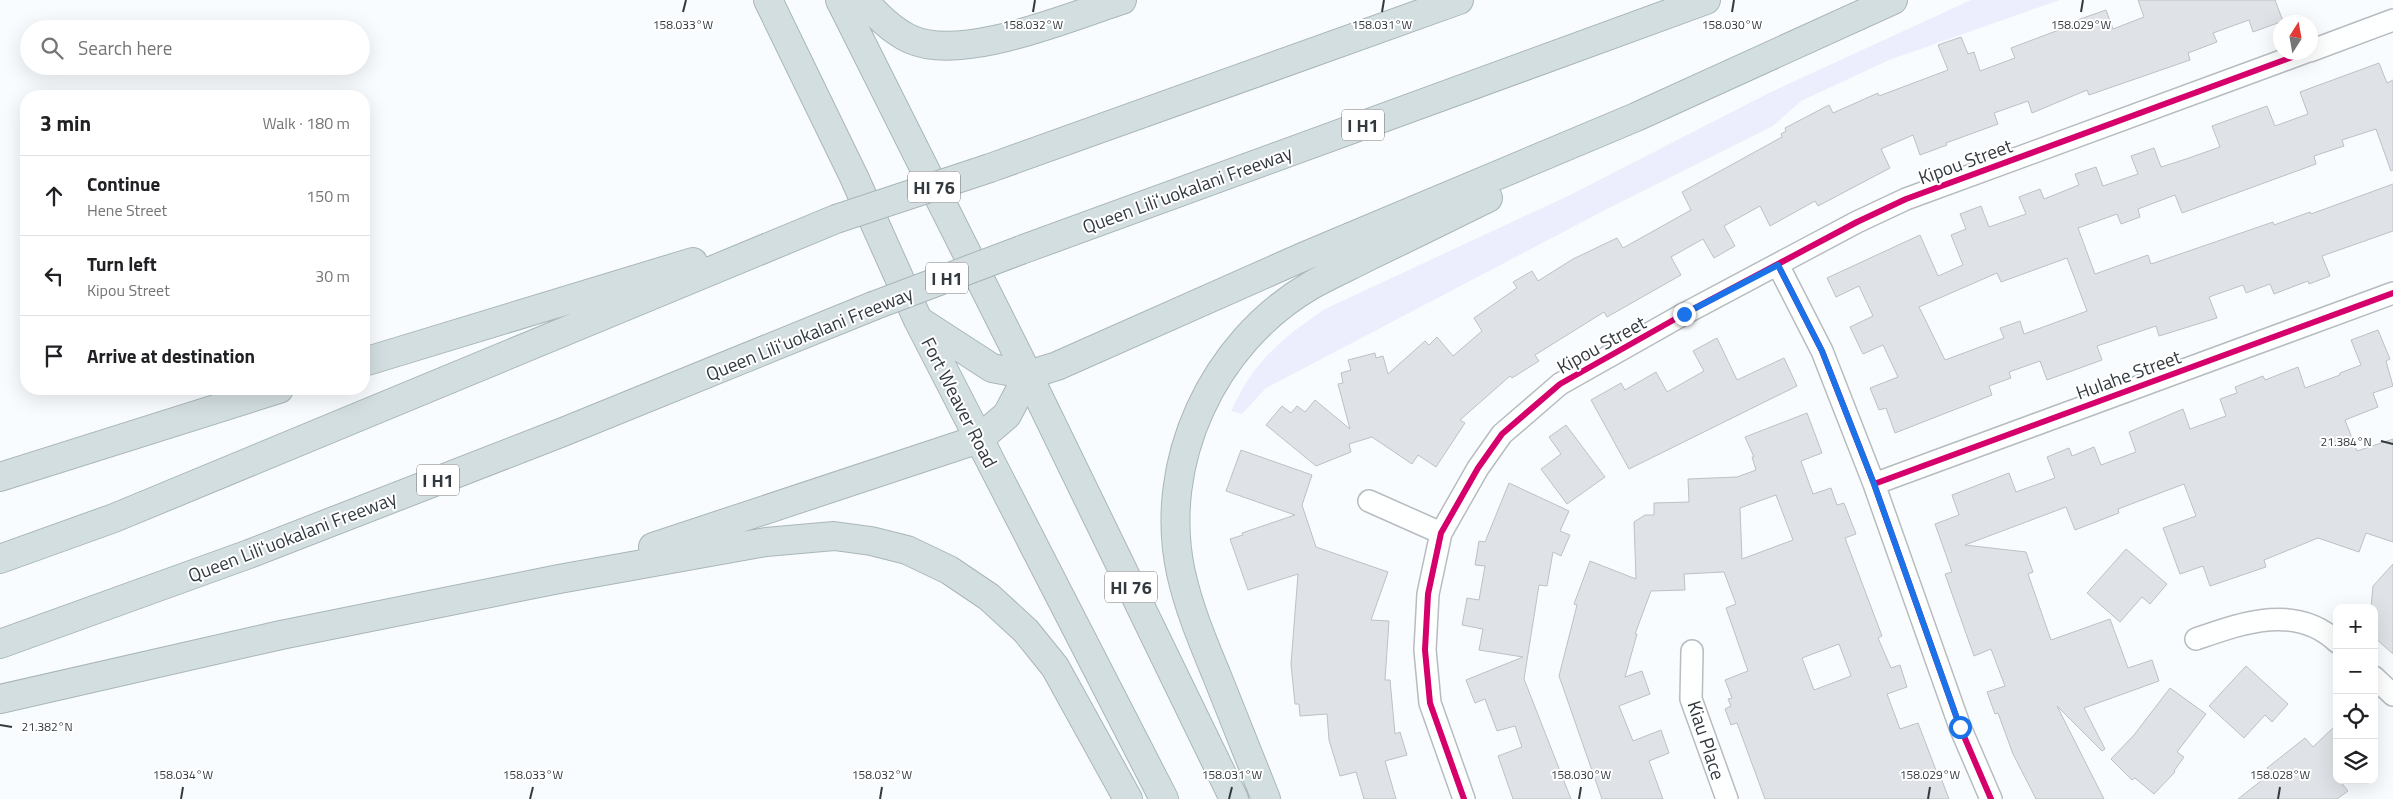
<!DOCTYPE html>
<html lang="en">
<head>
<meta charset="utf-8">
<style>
  body { margin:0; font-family:"Titillium Web",sans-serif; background:#f6f6f6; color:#202124 }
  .controls { position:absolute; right:15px; bottom:15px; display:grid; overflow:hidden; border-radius:10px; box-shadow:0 5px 20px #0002 }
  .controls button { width:45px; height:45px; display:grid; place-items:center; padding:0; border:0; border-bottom:1px solid #e0e0e0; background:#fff; color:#202124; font:25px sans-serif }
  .compass { position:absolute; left:2273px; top:15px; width:45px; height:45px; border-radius:50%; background:#fff; box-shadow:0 5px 20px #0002; rotate:11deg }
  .stop { position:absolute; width:15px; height:15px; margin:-11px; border:4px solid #1a73e8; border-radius:50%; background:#fff }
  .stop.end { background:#1a73e8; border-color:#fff; box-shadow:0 1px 5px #0008 }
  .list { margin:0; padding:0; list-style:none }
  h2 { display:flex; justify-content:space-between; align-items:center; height:65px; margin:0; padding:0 20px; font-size:21px }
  h2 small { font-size:16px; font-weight:400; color:#757577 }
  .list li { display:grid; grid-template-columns:32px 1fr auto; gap:15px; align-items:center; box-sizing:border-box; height:80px; padding:0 20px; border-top:1px solid #e0e0e0 }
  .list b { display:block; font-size:19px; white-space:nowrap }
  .list p { margin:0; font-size:16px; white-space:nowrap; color:#757577 }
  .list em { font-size:16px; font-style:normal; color:#757577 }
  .icon { flex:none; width:28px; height:28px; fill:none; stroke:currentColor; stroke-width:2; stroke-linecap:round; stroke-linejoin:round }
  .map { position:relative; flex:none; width:2393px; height:799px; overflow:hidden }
  .search { position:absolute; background:#fff; box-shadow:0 5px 20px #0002; left:20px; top:20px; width:350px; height:55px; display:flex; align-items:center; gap:12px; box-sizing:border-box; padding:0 18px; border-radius:28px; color:#757577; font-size:19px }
  .panel { position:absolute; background:#fff; box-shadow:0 5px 20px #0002; left:20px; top:90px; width:350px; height:305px; border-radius:20px }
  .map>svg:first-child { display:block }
  .green { fill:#ecedfd }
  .building { fill:#dfe2e6; stroke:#bdc1c5; fill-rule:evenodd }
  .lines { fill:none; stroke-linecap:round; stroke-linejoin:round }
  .minor-casing { stroke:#b7bcc0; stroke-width:24 }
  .highway-casing { stroke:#a9b6b9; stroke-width:30 }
  .minor { stroke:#feffff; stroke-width:21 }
  .highway { stroke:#d3dee1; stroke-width:28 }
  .highway-bridge-casing { stroke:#a9b6b9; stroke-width:30; stroke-linecap:butt }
  .highway-bridge { stroke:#d3dee1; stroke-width:28 }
  .cycleway-casing { stroke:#fff; stroke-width:9 }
  .cycleway { stroke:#d6006c; stroke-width:6 }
  .route { stroke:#1a73e8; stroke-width:6 }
  .ticks { fill:none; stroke:#323a40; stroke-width:2 }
  .labels { text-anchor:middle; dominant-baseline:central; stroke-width:4; stroke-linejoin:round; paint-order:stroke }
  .shield { fill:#fff; stroke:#707579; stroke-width:1 }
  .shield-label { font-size:18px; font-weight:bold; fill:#323a40 }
  .street-label { font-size:19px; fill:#323a40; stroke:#fff }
  .ticks-label { font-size:12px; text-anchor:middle; fill:#323a40; stroke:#fff; stroke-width:4; stroke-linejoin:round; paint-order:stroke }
</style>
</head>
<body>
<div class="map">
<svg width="2393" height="799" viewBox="0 0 2393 799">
  <rect width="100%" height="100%" fill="#f9fcfe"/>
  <path class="green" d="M1971,0H2060L1889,60L1801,101L1773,126L1607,209L1266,388L1242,414L1231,411C1254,361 1281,339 1325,309L1570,195L1769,93Z"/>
  <path class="building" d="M2138,0H2275L2283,21L2253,32L2249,20L2213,33L2217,42L2188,53L2190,60L2089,95L2087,90L2032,113L2028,101L1994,113L1998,124L1946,143L1947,145L1920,155L1913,135L1881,149L1890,168L1818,206L1815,201L1770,226L1760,206L1724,226L1735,246L1714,258L1703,239L1671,257L1681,275L1607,317L1604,312L1535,355L1539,361L1512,378L1510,376L1460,420L1465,423L1436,467L1418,455L1412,464L1372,437L1349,444L1351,452L1316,466L1266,425L1282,406L1291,413L1297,406L1305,412L1315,400L1350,429L1338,384L1343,383L1341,373L1351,370L1348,360L1375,353L1376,358L1383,356L1388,374L1425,341L1429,345L1437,337L1453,356L1482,331L1474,318L1517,288L1513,282L1532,271L1538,281L1573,259L1617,238L1623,248L1691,210L1682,192L1782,137L1781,134L1786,131L1785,128L1829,105L1833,113L1878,93L1879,96L1948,70L1938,45L1961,37L1968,54L1974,52L1980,71L2015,58L2011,48L2064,28L2063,25L2106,10L2113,29L2144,17Z
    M2379,63L2387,83L2393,80V170L2391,171L2376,129L2342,140L2344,146L2314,156L2316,164L2182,213L2175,195L2138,209L2140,217L2121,224L2117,214L2078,228L2095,274L2148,255L2151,264L2273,222L2274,225L2310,212L2311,214L2393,184V231L2322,256L2330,276L2309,284L2308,281L2274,294L2270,284L2246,293L2243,285L2209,297L2217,318L2159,336L2156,326L2097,346L2102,360L2047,380L2040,361L2009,372L2011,378L1989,386L1992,395L1895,433L1886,408L1879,410L1870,388L1898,377L1883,345L1863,354L1850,327L1873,316L1859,286L1836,297L1827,278L1920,235L1938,276L1963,265L1951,235L1966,229L1960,214L1981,206L1989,227L2026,214L2019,197L2040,189L2044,199L2079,185L2075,174L2096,167L2103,186L2138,174L2131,156L2154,148L2161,167L2186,159L2220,147L2212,126L2267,106L2275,126L2308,114L2300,92ZM2067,258L2087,311L2024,334L2020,321L2000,328L2004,338L1945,360L1919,307L1997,273L2001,282Z
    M2378,330L2390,359L2386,361L2393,386L2373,393L2378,407L2345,420L2357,451L2393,439V542L2366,533L2359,552L2318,538L2264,560L2266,567L2210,586L2203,566L2180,574L2163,528L2196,516L2184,484L2118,509L2119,513L2075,530L2066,507L1965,545L2026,552L2033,572L2028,574L2051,640L2110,619L2128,668L2152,660L2159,681L2084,708L2105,749L2102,751L2057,706L2104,799H2036L2013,754L1998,713L1995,714L1987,692L2005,686L1991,649L1974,656L1945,574L1952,572L1935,524L1959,515L1952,495L2009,473L2016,492L2055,478L2047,457L2069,448L2072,456L2094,447L2101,465L2136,452L2129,432L2183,409L2190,429L2226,416L2220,399L2237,393L2235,387L2263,376L2265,380L2298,367L2305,388L2340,375V373L2361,365L2351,340Z
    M1717,338L1737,380L1784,358L1797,386L1629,469L1591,400L1621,383L1625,390L1656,372L1667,392L1704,371L1693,351Z
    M1807,413L1822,453L1801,461L1813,494L1831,488L1837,505L1844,503L1856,534L1845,538L1882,636L1878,638L1891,668L1900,665L1907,687L1887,694L1900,729L1918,723L1939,778H1941L1949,799H1765L1737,723L1731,725L1725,709L1731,706L1728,699L1732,698L1725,680L1748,671L1726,608L1736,604L1724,572L1684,574L1685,590L1651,591L1635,634H1637L1625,677L1642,671L1650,694L1619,706L1633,741L1661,730L1669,753L1649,761L1663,799H1602L1559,676L1577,605L1574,604L1590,561L1636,579L1634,522L1645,515H1654V503L1689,502L1688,479L1737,477L1756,470L1752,457H1754L1745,437ZM1776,495L1793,540L1742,559L1740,508ZM1839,644L1851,676L1814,690L1802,658Z
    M1566,425L1605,477L1567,504L1541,469L1561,454L1549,437Z
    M1241,450L1312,475L1302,505L1316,547L1388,572L1371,620L1389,621L1385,680H1390L1395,734L1400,732L1407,755L1385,761L1396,799H1364L1356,772L1340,776L1329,740L1327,714L1300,716L1299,704H1295L1291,664L1298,574L1248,590L1230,539L1243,535L1242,533L1295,515L1226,491Z
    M1509,483L1569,511L1560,531L1570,535L1561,556L1553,552L1547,586L1539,585L1524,679L1571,799H1513L1498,756L1522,747L1515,726L1497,731L1485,699L1475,703L1466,680L1523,657L1479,650L1483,629L1462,625L1467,598L1479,600L1485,566L1475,565L1479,541L1485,542Z
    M2126,549L2167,584L2150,604L2142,597L2120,622L2087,593Z
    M2393,564V654L2374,637V608H2371L2373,586Z
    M2246,666L2288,704L2272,722L2265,715L2244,738L2209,706Z
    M2170,688L2206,714L2177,752L2184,757L2174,771L2175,772L2154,794L2135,778L2132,780L2111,759L2134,735Z
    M2337,724V780H2339L2348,791L2337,799H2238L2271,773L2267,768L2305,738L2313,747Z"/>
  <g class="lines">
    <defs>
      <path id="minor" d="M2310,51L2393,20
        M1778,265L1822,351L1874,484L1960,727L1991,799
        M1874,484L2393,293
        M1369,501L1441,533
        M2196,639C2242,623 2296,603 2337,642
        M1692,651L1691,699L1727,799
        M2374,677L2393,695
        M1464,799L1430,703L1425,650L1428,594L1441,533L1478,468L1502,434L1560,384L1684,314L1857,222L1906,199L2306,52"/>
      <path id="highway" d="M768,0L854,177L918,320L1164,799
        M840,0L1028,375L1234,799
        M863,0C877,15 891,30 910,39C962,63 1068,17 1122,0
        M990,168L1459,0
        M1021,250L1706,0
        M918,320L992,368L1028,375L1057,366L1305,256L1636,117L1893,0
        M364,362L693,262
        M0,477L279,389
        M653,547L979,439L1007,415L1028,375
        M0,559L114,518L836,219
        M0,644L249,554L563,432L873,306
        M0,699L281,635L559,579L766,542L834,536L871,541L907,550L949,570L989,597L1026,631L1055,667L1128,799
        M1266,799C1250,758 1233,717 1217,676C1203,642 1189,609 1181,573C1157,462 1213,343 1310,286C1329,275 1350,266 1369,256C1409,237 1449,217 1488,198"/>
    </defs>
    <use href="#minor" class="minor-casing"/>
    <use href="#highway" class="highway-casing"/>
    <use href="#minor" class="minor"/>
    <use href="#highway" class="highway"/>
    <defs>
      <path id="highway-bridge" d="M836,219L990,168
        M873,306L1021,250"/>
    </defs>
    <use href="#highway-bridge" class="highway-bridge-casing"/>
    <use href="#highway-bridge" class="highway-bridge"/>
    <defs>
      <path id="cycleway" d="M1778,265L1822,351L1874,484L1960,727L1991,799
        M1874,484L2393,293
        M1464,799L1430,703L1425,650L1428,594L1441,533L1478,468L1502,434L1560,384L1684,314L1857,222L1906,199L2306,52"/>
    </defs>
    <use href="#cycleway" class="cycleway-casing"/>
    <use href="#cycleway" class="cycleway"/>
  </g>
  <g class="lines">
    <path class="route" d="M1684,314L1778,265L1822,351L1874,484L1960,727"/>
  </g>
  <path class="ticks" d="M683,12L686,0M1033,12L1035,0M1382,12L1384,0M1732,12L1734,0M2081,12L2083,0M2381,441L2393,444M0,725L12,727M181,799L183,787M530,799L533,787M880,799L882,787M1229,799L1232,787M1579,799L1581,787M1928,799L1930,787M2278,799L2280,787"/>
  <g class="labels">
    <g class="shield">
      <rect x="1342" y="109.5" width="42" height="31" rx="4"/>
      <rect x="908" y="171.5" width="52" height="31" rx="4"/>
      <rect x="926" y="262.5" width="42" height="31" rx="4"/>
      <rect x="417" y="464.5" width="42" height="31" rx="4"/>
      <rect x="1105" y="571.5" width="52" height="31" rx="4"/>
    </g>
    <g class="shield-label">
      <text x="1363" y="125">I H1</text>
      <text x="934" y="187">HI 76</text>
      <text x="947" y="278">I H1</text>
      <text x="438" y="480">I H1</text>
      <text x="1131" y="587">HI 76</text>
    </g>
    <g class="street-label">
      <text transform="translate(1965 161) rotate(-20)">Kipou Street</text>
      <text transform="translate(1187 189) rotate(-20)">Queen Liliʻuokalani Freeway</text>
      <text transform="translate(809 333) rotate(-22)">Queen Liliʻuokalani Freeway</text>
      <text transform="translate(1601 344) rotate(-29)">Kipou Street</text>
      <text transform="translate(2128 374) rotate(-20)">Hulahe Street</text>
      <text transform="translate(960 402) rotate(63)">Fort Weaver Road</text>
      <text transform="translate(292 536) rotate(-21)">Queen Liliʻuokalani Freeway</text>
      <text transform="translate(1707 740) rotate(72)">Kiau Place</text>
    </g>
  </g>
  <g class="ticks-label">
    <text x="683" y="29">158.033°W</text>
    <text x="1033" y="29">158.032°W</text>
    <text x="1382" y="29">158.031°W</text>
    <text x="1732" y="29">158.030°W</text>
    <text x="2081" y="29">158.029°W</text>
    <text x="2346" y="446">21.384°N</text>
    <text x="47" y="731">21.382°N</text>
    <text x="183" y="779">158.034°W</text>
    <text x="533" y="779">158.033°W</text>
    <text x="882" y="779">158.032°W</text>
    <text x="1232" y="779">158.031°W</text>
    <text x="1581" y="779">158.030°W</text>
    <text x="1930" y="779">158.029°W</text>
    <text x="2280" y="779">158.028°W</text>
  </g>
</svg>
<div class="controls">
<button>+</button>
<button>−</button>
<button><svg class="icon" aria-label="locate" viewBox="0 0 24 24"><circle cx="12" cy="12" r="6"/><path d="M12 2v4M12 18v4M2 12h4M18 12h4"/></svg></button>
<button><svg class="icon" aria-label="layers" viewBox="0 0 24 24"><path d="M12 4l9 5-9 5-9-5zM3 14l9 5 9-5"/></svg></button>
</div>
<svg class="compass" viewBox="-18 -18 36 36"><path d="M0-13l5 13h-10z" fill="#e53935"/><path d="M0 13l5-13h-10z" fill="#757577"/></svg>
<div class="stop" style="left:1960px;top:727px"></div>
<div class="stop end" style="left:1684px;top:314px"></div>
<div class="search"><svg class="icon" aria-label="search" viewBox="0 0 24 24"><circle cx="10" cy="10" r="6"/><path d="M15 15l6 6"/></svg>Search here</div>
<section class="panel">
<h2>3 min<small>Walk · 180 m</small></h2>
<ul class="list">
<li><svg class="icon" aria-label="ahead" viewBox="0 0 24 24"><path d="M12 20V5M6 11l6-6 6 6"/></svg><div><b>Continue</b><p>Hene Street</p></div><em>150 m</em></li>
<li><svg class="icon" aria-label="left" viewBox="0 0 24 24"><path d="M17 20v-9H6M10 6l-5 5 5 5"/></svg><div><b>Turn left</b><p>Kipou Street</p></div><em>30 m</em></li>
<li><svg class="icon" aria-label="arrive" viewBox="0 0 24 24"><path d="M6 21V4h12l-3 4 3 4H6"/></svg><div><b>Arrive at destination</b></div></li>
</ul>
</section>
</div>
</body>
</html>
